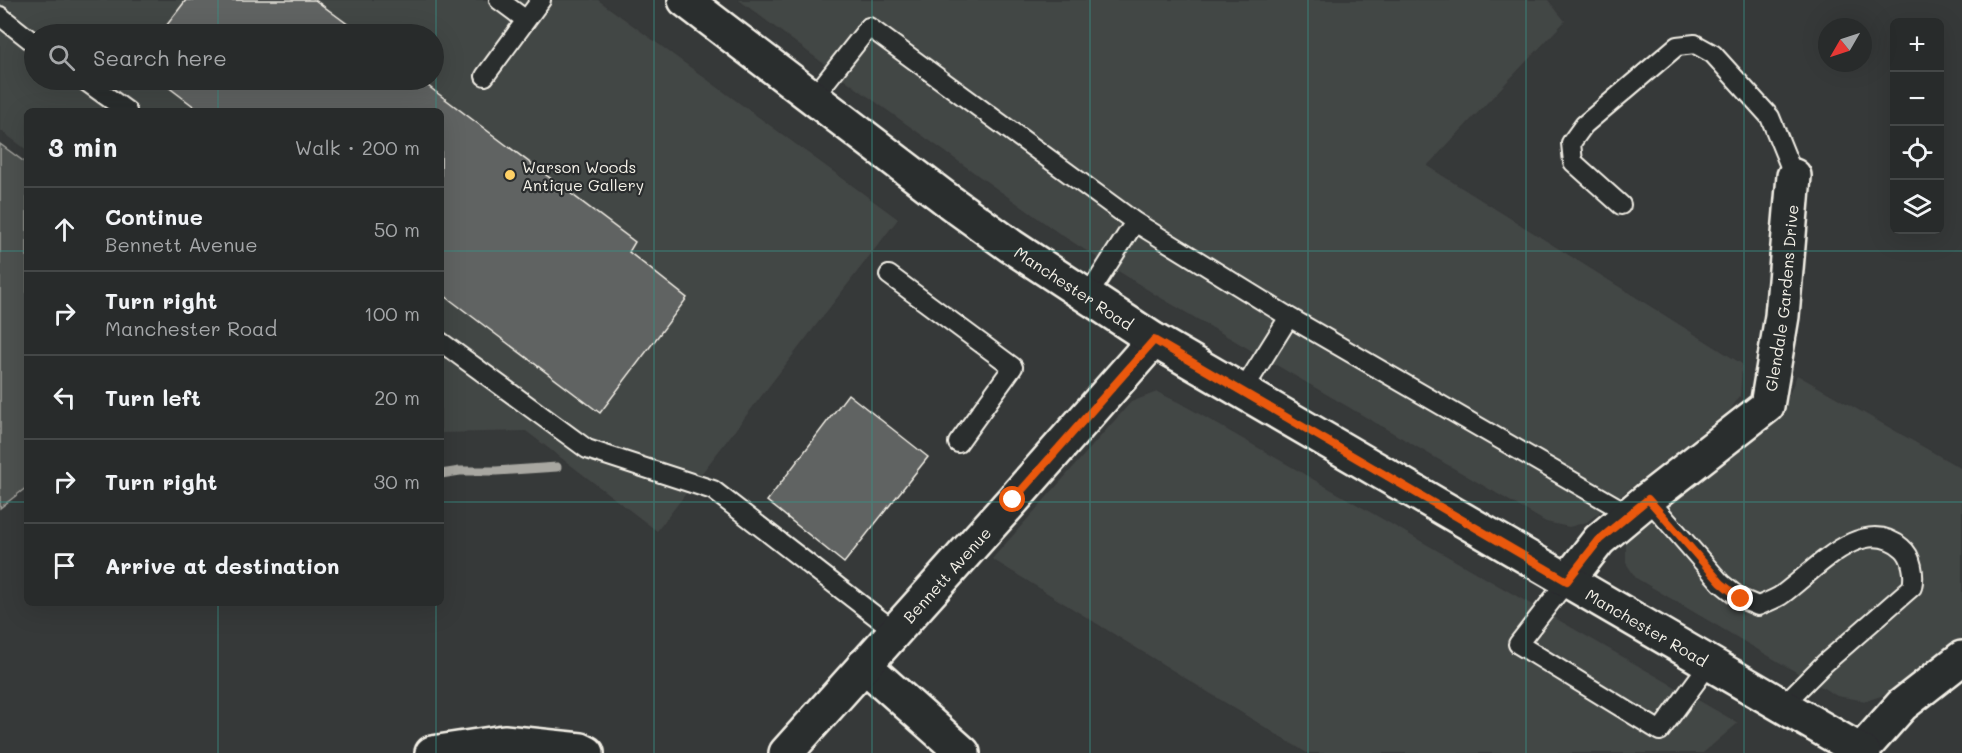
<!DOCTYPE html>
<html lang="en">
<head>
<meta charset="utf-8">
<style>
  body { margin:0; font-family:Mali,sans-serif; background:#343737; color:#f1f3f6 }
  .controls { position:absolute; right:18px; top:18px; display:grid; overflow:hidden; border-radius:9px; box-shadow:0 6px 24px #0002 }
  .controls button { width:54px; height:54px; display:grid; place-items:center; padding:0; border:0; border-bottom:2px solid #444747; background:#282b2b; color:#f1f3f6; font:30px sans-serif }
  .compass { position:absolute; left:1818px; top:18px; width:54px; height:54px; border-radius:50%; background:#282b2b; box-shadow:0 6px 24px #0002; rotate:231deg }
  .stop { position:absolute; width:18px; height:18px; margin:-14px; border:4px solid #ea580c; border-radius:50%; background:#fff }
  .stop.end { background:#ea580c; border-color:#fff; box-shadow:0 2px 6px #0008 }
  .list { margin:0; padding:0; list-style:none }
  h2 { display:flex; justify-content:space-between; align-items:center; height:78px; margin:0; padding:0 24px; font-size:26px }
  h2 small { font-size:20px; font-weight:400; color:#a5a7a9 }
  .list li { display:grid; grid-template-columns:39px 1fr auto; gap:18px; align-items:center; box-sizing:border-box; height:84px; padding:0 24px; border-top:2px solid #444747 }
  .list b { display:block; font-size:22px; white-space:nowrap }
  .list p { margin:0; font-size:20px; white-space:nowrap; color:#a5a7a9 }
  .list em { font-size:20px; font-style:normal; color:#a5a7a9 }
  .icon { flex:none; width:33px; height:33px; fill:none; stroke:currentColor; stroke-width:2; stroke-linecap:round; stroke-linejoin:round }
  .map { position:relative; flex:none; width:1962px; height:753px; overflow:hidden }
  .search { position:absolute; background:#282b2b; box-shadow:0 6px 24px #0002; left:24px; top:24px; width:420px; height:66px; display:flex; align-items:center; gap:15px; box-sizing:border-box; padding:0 21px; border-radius:33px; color:#a5a7a9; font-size:22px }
  .panel { position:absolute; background:#282b2b; box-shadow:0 6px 24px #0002; left:24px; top:108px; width:420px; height:498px; border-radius:9px }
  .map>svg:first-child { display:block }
  .built { fill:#434645; fill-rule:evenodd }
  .green { fill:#4e514f; stroke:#a1a19c; stroke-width:1.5 }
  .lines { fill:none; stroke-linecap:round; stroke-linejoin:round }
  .stream { stroke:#a8a7a1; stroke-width:9 }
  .building { fill:#616362; stroke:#f4f1e8; stroke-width:1.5 }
  .service-casing { stroke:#f4f1e8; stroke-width:22 }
  .minor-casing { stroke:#f4f1e8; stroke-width:38 }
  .primary-casing { stroke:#f4f1e8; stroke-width:38 }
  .service { stroke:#2a2d2e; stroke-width:18 }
  .minor { stroke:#2a2d2e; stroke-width:33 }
  .primary { stroke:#2a2d2e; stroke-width:33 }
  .route { stroke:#ea580c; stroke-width:8 }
  .grid { fill:none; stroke:#3d8f86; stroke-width:1.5; stroke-opacity:0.55 }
  .poi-dot { fill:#ffd166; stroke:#2a2d2e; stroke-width:2 }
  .labels { text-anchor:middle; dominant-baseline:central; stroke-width:4.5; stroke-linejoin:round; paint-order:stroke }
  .poi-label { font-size:16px; fill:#f4f1e8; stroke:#2a2d2e; text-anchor:start }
  .street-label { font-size:16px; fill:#f4f1e8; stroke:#2a2d2e }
</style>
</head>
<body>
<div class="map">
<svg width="1962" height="753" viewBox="0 0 1962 753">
  <rect width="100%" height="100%" fill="#363939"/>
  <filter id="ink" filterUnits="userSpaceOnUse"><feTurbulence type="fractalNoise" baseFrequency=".0167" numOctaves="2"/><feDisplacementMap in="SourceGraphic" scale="12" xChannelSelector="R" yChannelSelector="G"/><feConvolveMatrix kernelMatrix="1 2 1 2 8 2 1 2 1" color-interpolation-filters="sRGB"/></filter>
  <g filter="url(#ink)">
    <path class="built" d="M0,0H598L898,219L657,531L526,431L441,433V111H27V150L0,130ZM34,34H434V80H34Z
      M739,0H1548L1565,21L1427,166L1742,364L1740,396L1730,410L1587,522L1569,527L1546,522L1156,295L1060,234L859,90Z
      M1797,375L1962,469V638L1890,693L1866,701L1837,696L1636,578L1626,563V542L1640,527L1771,421L1785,405Z
      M1157,392L1180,403L1738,723L1703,753H1307L992,559L1131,402Z"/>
    <path class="green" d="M0,144L27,164V487L0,508Z"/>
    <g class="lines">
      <path class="stream" d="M441,474L460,471H496L557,467"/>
    </g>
    <path class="building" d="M186,0H315L361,34H160Z
      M159,80H420L635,242L629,252L687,298L600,413L441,293V111H200Z
      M848,394L928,457L844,563L767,501Z"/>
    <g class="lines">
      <defs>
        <path id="service" d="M499,0L526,20
          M0,16L34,43
          M485,76L541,0
          M84,80L127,111
          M813,98L869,27L1135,222L1289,317L1629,514
          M1621,205L1573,162L1571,143L1584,125L1677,46L1695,44L1713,54L1770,117L1794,176
          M889,275L1013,367L958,443
          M1087,297L1135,222
          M441,342L587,449L713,490L895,631
          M1242,392L1289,317
          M1648,499L1721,583L1741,599L1758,606C1765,603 1773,600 1780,596C1812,574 1862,512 1902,548C1912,556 1915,575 1912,587L1825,663L1782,706
          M1567,581L1518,644L1660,731L1709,664"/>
        <g id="minor">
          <path id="s1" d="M1567,581L1599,540L1648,499L1767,406L1782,316L1794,176"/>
          <path d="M864,665L963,753"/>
          <path d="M1861,751L1902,705L1962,658"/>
          <path d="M432,753L504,742L581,750L587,753"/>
          <path id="s2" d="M786,753L1013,500L1154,340"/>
        </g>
        <g id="primary">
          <path id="s3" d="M685,0L950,202L1011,246L1154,340L1864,753"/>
        </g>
      </defs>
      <use href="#service" class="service-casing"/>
      <use href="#minor" class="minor-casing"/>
      <use href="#primary" class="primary-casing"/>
      <use href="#service" class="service"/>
      <use href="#minor" class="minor"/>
      <use href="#primary" class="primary"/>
    </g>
  </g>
  <g class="lines" filter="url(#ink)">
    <path class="route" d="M1013,500L1154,340L1567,581L1599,540L1648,499L1721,583L1741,599"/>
  </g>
  <path class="grid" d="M218,0V34M436,0V111M654,0V753M872,0V753M1090,0V753M1308,0V753M1526,0V753M1744,0V753M218,80V111M0,251H27M441,251H1962M0,502H27M441,502H1962M218,603V753M436,603V753"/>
  <circle class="poi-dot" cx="510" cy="175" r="6"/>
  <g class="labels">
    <g class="poi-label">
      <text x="522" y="166">Warson Woods<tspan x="522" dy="18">Antique Gallery</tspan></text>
    </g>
    <g class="street-label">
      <text stroke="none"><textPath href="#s3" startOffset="484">Manchester Road</textPath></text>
      <text stroke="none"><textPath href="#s1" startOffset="376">Glendale Gardens Drive</textPath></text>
      <text stroke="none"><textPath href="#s2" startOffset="240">Bennett Avenue</textPath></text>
      <text stroke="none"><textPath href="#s3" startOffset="1150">Manchester Road</textPath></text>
    </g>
  </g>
</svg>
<div class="controls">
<button>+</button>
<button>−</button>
<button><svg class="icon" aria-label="locate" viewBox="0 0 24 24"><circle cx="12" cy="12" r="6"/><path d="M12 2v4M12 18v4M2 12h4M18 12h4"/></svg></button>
<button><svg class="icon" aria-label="layers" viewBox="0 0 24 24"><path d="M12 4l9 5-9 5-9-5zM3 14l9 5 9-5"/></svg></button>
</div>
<svg class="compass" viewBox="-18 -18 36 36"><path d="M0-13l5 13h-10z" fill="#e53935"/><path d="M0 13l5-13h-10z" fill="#a5a7a9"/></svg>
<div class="stop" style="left:1013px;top:500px"></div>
<div class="stop end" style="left:1741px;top:599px"></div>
<div class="search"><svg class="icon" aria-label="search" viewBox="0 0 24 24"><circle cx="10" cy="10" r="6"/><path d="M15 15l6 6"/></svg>Search here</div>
<section class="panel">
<h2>3 min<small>Walk · 200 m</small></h2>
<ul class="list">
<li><svg class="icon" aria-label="ahead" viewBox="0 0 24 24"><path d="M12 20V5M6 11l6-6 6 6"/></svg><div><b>Continue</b><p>Bennett Avenue</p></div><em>50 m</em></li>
<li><svg class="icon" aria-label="right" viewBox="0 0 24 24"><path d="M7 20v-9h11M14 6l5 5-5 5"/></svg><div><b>Turn right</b><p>Manchester Road</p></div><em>100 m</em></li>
<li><svg class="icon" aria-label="left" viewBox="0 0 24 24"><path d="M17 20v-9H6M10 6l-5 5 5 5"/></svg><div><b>Turn left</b></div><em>20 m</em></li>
<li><svg class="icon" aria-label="right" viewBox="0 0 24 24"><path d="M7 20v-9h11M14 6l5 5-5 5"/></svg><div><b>Turn right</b></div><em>30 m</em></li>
<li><svg class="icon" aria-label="arrive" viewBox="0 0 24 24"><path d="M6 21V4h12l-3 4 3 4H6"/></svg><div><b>Arrive at destination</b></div></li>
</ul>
</section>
</div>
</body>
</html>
